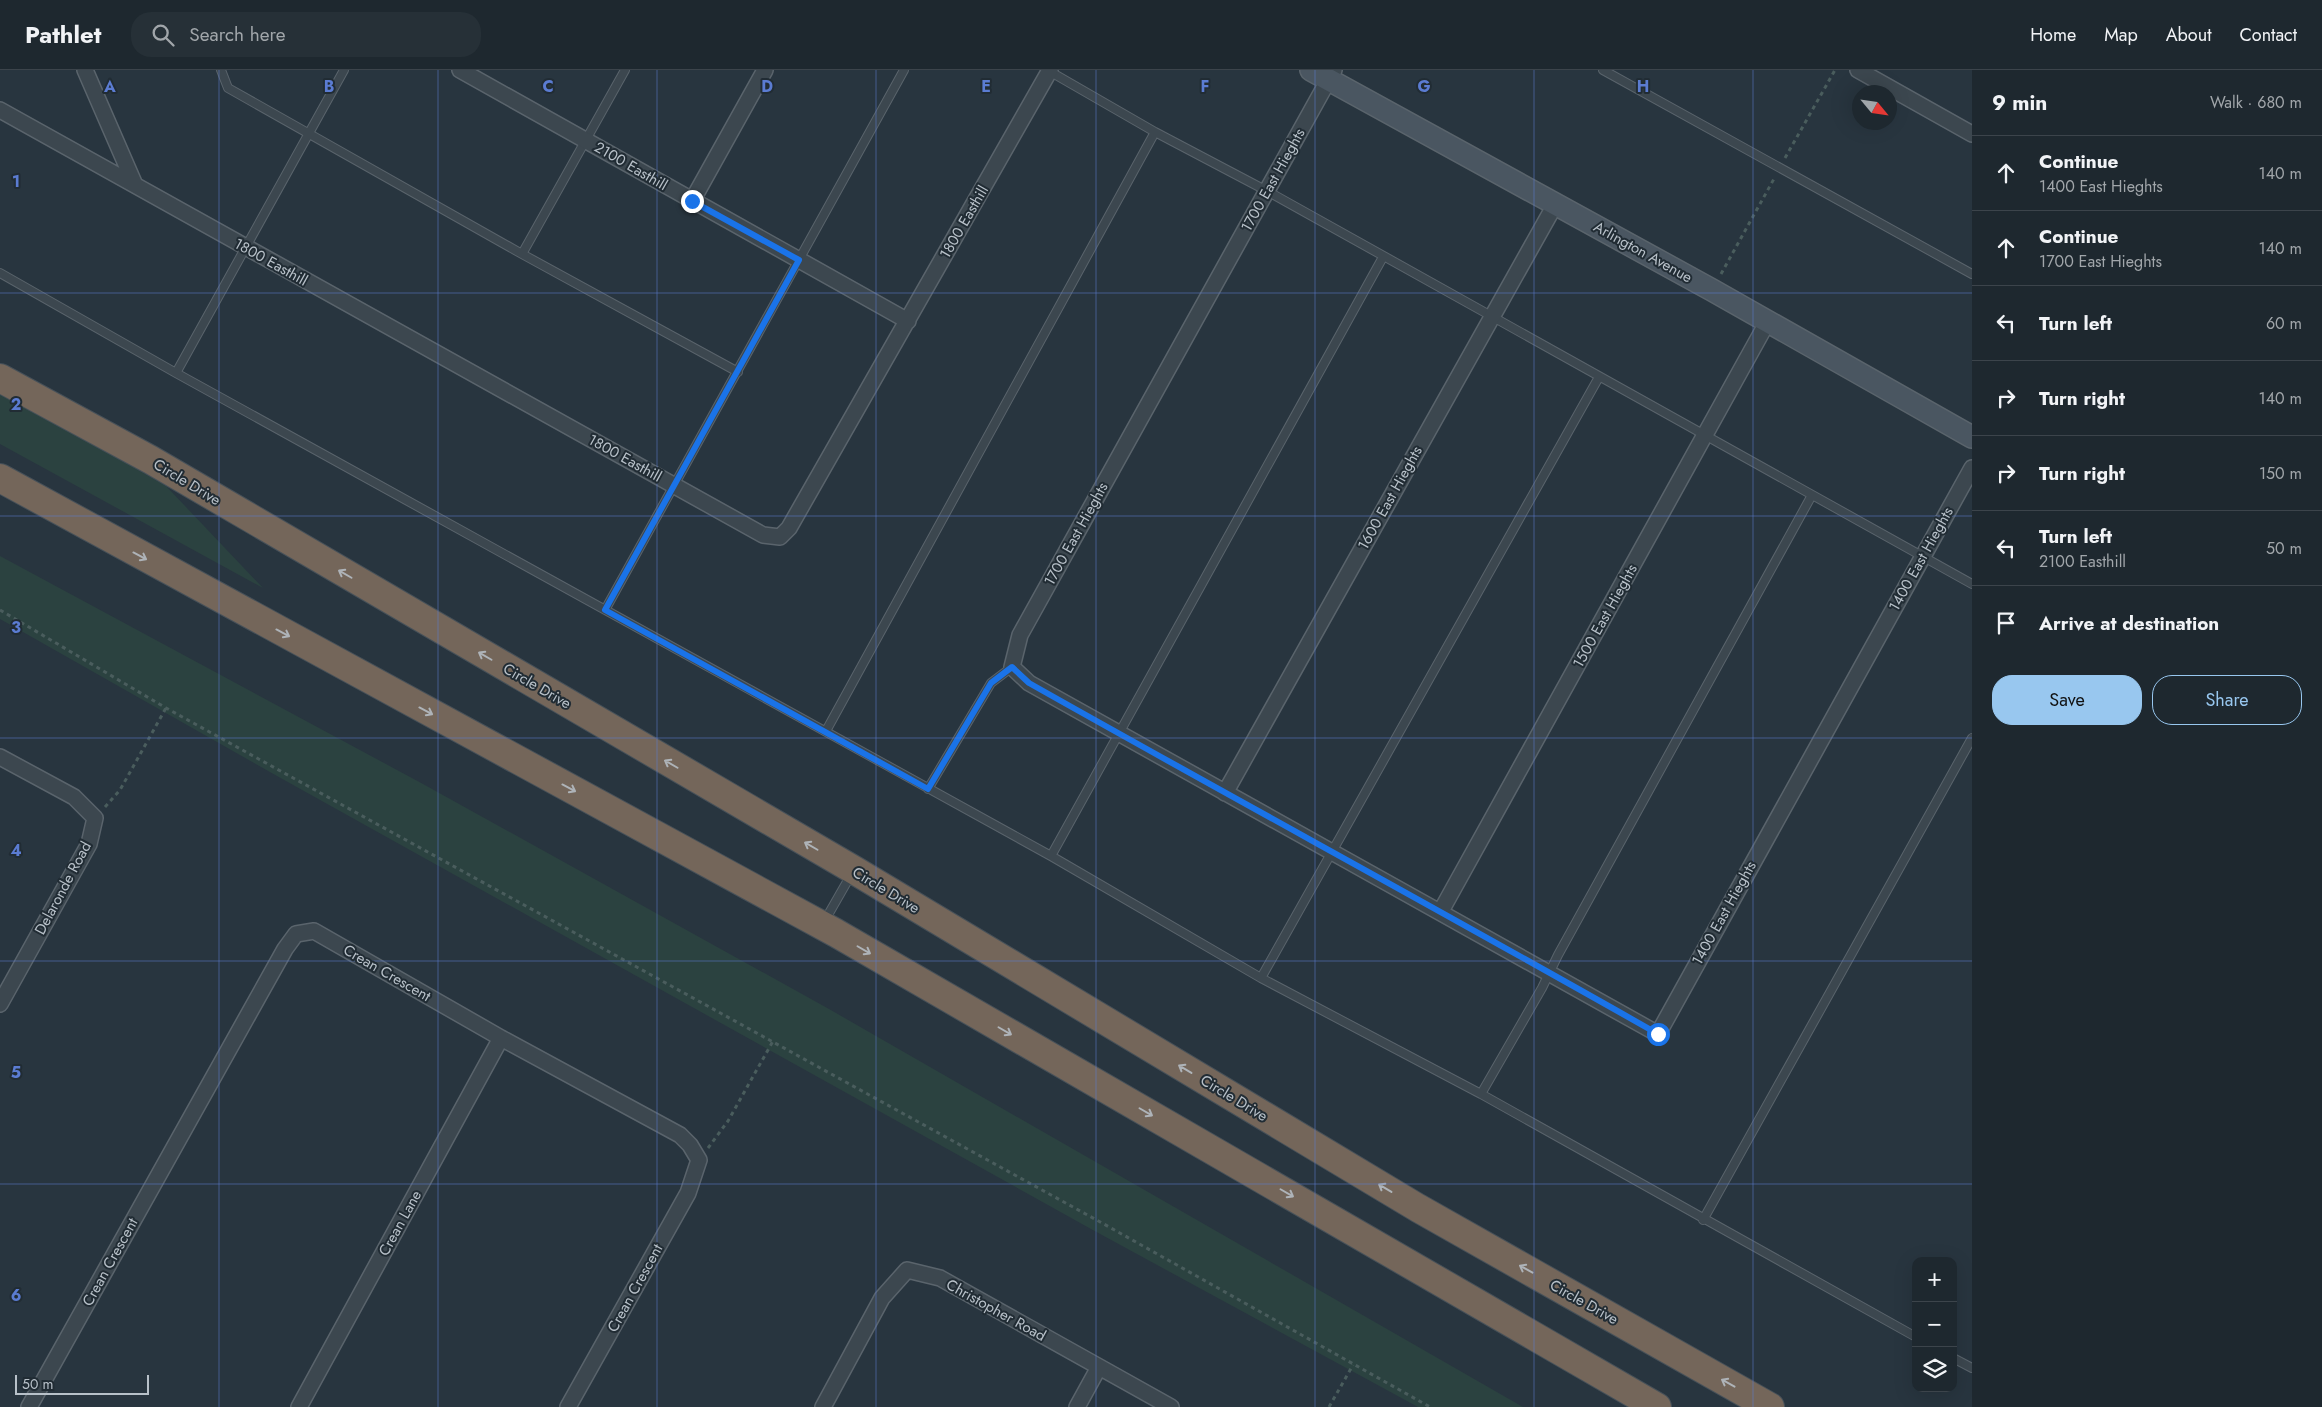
<!DOCTYPE html>
<html lang="en">
<head>
<meta charset="utf-8">
<style>
  body { margin:0; font-family:Jost,sans-serif; background:#263037; color:#f1f3f6 }
  .controls { position:absolute; right:15px; bottom:15px; display:grid; overflow:hidden; border-radius:10px; box-shadow:0 5px 20px #0002 }
  .controls button { width:45px; height:45px; display:grid; place-items:center; padding:0; border:0; border-bottom:1px solid #3c444b; background:#1e282f; color:#f1f3f6; font:25px sans-serif }
  .compass { position:absolute; left:1852px; top:15px; width:45px; height:45px; border-radius:50%; background:#1e282f; box-shadow:0 5px 20px #0002; rotate:119deg }
  .scale { position:absolute; left:15px; bottom:12px; width:134px; box-sizing:border-box; padding-left:5px; border:2px solid #b8c1c9; border-top:0; font-size:14px; line-height:18px; white-space:nowrap; color:#b8c1c9; -webkit-text-stroke:4px #212c34; paint-order:stroke }
  .stop { position:absolute; width:15px; height:15px; margin:-11px; border:4px solid #1a73e8; border-radius:50%; background:#fff }
  .stop.end { background:#1a73e8; border-color:#fff; box-shadow:0 1px 5px #0008 }
  .list { margin:0; padding:0; list-style:none }
  h2 { display:flex; justify-content:space-between; align-items:center; height:65px; margin:0; padding:0 20px; font-size:21px }
  h2 small { font-size:16px; font-weight:400; color:#a1a6aa }
  .list li { display:grid; grid-template-columns:32px 1fr auto; gap:15px; align-items:center; box-sizing:border-box; height:75px; padding:0 20px; border-top:1px solid #3c444b }
  .list b { display:block; font-size:19px; white-space:nowrap }
  .list p { margin:0; font-size:16px; white-space:nowrap; color:#a1a6aa }
  .list em { font-size:16px; font-style:normal; color:#a1a6aa }
  .actions { display:flex; gap:10px; padding:15px 20px }
  .actions a { flex:1; padding:11px 0; border:1px solid #98c7ef; border-radius:20px; text-align:center; font-size:18px; color:#98c7ef }
  .actions .main { background:#98c7ef; color:#111 }
  .icon { flex:none; width:28px; height:28px; fill:none; stroke:currentColor; stroke-width:2; stroke-linecap:round; stroke-linejoin:round }
  .map { position:relative; flex:none; width:1972px; height:1337px; overflow:hidden }
  header { display:flex; align-items:center; gap:30px; box-sizing:border-box; height:70px; padding:0 25px; background:#1e282f; border-bottom:1px solid #3c444b }
  header strong { font-size:24px }
  nav { display:flex; gap:28px; margin-inline-start:auto; font-size:18px }
  .search { width:350px; height:45px; background:#263037; display:flex; align-items:center; gap:12px; box-sizing:border-box; padding:0 18px; border-radius:20px; color:#a1a6aa; font-size:19px }
  main { display:flex }
  aside { flex:1; background:#1e282f }
  .map>svg:first-child { display:block }
  .green { fill:#2b4240 }
  .lines { fill:none; stroke-linecap:round; stroke-linejoin:round }
  .lane-casing { stroke:#5a646c; stroke-width:10 }
  .street-casing { stroke:#5a646c; stroke-width:18 }
  .secondary-casing { stroke:#5a646c; stroke-width:24 }
  .highway-casing { stroke:#475159; stroke-width:30 }
  .path { stroke:#4a5d5d; stroke-width:3; stroke-dasharray:4 4; stroke-linecap:butt }
  .lane { stroke:#3c474f; stroke-width:8 }
  .street { stroke:#3c474f; stroke-width:15 }
  .secondary { stroke:#4a5661; stroke-width:21 }
  .highway { stroke:#74665a; stroke-width:28 }
  .oneway { stroke:#aeb3b8 }
  .route { stroke:#1a73e8; stroke-width:6 }
  .grid { fill:none; stroke:#5b7cd2; stroke-width:1; stroke-opacity:0.55 }
  .labels { text-anchor:middle; dominant-baseline:central; stroke-width:4; stroke-linejoin:round; paint-order:stroke }
  .street-label { font-size:15px; fill:#b8c1c9; stroke:#212c34 }
  .grid-label { font-size:16px; text-anchor:middle; font-weight:bold; fill:#5b7cd2; stroke:#212c34; stroke-width:4; stroke-linejoin:round; paint-order:stroke }
</style>
</head>
<body>
<header>
<strong>Pathlet</strong>
<div class="search"><svg class="icon" aria-label="search" viewBox="0 0 24 24"><circle cx="10" cy="10" r="6"/><path d="M15 15l6 6"/></svg>Search here</div>
<nav><a>Home</a><a>Map</a><a>About</a><a>Contact</a></nav>
</header>
<main>
<div class="map">
<svg width="1972" height="1337" viewBox="0 0 1972 1337">
  <rect width="100%" height="100%" fill="#28353f"/>
  <path class="green" d="M0,320L166,416L263,518L0,374Z
    M0,486L423,714L829,939L1523,1337H1418L1091,1159L277,706L0,549Z"/>
  <g class="lines">
    <defs>
      <path id="lane" d="M221,0L228,18L522,184L738,302
        M1603,0L1972,204
        M1049,1L1155,62L1267,121L1972,514
        M522,184L625,0
        M0,203L176,303L1051,786L1261,908L1481,1024L1916,1267
        M176,303L344,0
        M605,540L904,0
        M826,661L1155,62
        M928,719L991,613L1012,597
        M1051,786L1383,187
        M824,852L852,803
        M1261,908L1599,307
        M1481,1024L1542,918L1558,885L1812,425
        M1703,1150L1972,668
        M1953,1288L1972,1298"/>
      <path id="street" d="M85,0L135,115
        M460,0L908,251
        M1334,0L1020,565L1012,597L1029,613C1238,731 1449,846 1658,964L1972,398
        M1858,0L1972,64
        M0,40L763,465L780,467L789,458L1050,0
        M692,131L765,0
        M0,687L74,727L95,748L89,774L0,934
        M1225,723L1556,133
        M1441,841L1768,251
        M29,1337L285,879L296,864L314,861L501,968L680,1065L690,1075L699,1090L688,1123L568,1337
        M299,1337L501,968
        M823,1337L882,1228L907,1200L940,1208L1171,1337
        M1077,1337L1099,1297"/>
      <path id="secondary" d="M1311,0L1712,220L1972,367"/>
      <path id="highway" d="M0,308L151,390L854,800L1418,1138L1770,1337
        M0,408L836,863L1657,1337"/>
    </defs>
    <use href="#lane" class="lane-casing"/>
    <use href="#street" class="street-casing"/>
    <use href="#secondary" class="secondary-casing"/>
    <use href="#highway" class="highway-casing"/>
    <path class="path" d="M1785,88L1835,0
      M1721,204L1775,107
      M0,540L166,638L1102,1153L1430,1337
      M105,737L120,720L166,638
      M708,1078L728,1051L773,971
      M1329,1337L1353,1295"/>
    <use href="#lane" class="lane"/>
    <use href="#street" class="street"/>
    <use href="#secondary" class="secondary"/>
    <use href="#highway" class="highway"/>
  </g>
  <defs><path id="oneway-shaft" d="M-6 0H5M1.5-3L5.5 0L1.5 3" fill="none" stroke-width="1.6" stroke-linecap="round" stroke-linejoin="round" transform="scale(1.25)"/></defs>
  <g class="oneway">
    <use href="#oneway-shaft" transform="translate(140 486) rotate(28)"/>
    <use href="#oneway-shaft" transform="translate(345 504) rotate(-150)"/>
    <use href="#oneway-shaft" transform="translate(283 563) rotate(28)"/>
    <use href="#oneway-shaft" transform="translate(485 586) rotate(-150)"/>
    <use href="#oneway-shaft" transform="translate(426 641) rotate(28)"/>
    <use href="#oneway-shaft" transform="translate(671 694) rotate(-150)"/>
    <use href="#oneway-shaft" transform="translate(569 718) rotate(28)"/>
    <use href="#oneway-shaft" transform="translate(811 776) rotate(-150)"/>
    <use href="#oneway-shaft" transform="translate(864 880) rotate(30)"/>
    <use href="#oneway-shaft" transform="translate(1005 961) rotate(30)"/>
    <use href="#oneway-shaft" transform="translate(1185 999) rotate(-149)"/>
    <use href="#oneway-shaft" transform="translate(1146 1042) rotate(30)"/>
    <use href="#oneway-shaft" transform="translate(1385 1118) rotate(-149)"/>
    <use href="#oneway-shaft" transform="translate(1287 1123) rotate(30)"/>
    <use href="#oneway-shaft" transform="translate(1526 1199) rotate(-151)"/>
    <use href="#oneway-shaft" transform="translate(1728 1313) rotate(-151)"/>
  </g>
  <g class="lines">
    <path class="route" d="M692,131L799,190L605,540L928,719L991,613L1012,597L1029,613C1238,731 1449,845 1658,964"/>
  </g>
  <path class="grid" d="M219,0V1337M438,0V1337M657,0V1337M876,0V1337M1096,0V1337M1315,0V1337M1534,0V1337M1753,0V1337M0,223H1972M0,446H1972M0,668H1972M0,891H1972M0,1114H1972"/>
  <g class="labels">
    <g class="street-label">
      <text transform="translate(631 96) rotate(30)">2100 Easthill</text>
      <text transform="translate(1273 110) rotate(-61)">1700 East Hieghts</text>
      <text transform="translate(964 152) rotate(-60)">1800 Easthill</text>
      <text transform="translate(1643 182) rotate(29)">Arlington Avenue</text>
      <text transform="translate(271 192) rotate(29)">1800 Easthill</text>
      <text transform="translate(625 388) rotate(29)">1800 Easthill</text>
      <text transform="translate(187 412) rotate(31)">Circle Drive</text>
      <text transform="translate(1390 428) rotate(-61)">1600 East Hieghts</text>
      <text transform="translate(1076 464) rotate(-61)">1700 East Hieghts</text>
      <text transform="translate(1921 489) rotate(-61)">1400 East Hieghts</text>
      <text transform="translate(1605 546) rotate(-61)">1500 East Hieghts</text>
      <text transform="translate(537 616) rotate(30)">Circle Drive</text>
      <text transform="translate(63 818) rotate(-62)">Delaronde Road</text>
      <text transform="translate(886 820) rotate(31)">Circle Drive</text>
      <text transform="translate(1724 843) rotate(-61)">1400 East Hieghts</text>
      <text transform="translate(387 903) rotate(30)">Crean Crescent</text>
      <text transform="translate(1234 1028) rotate(31)">Circle Drive</text>
      <text transform="translate(400 1153) rotate(-61)">Crean Lane</text>
      <text transform="translate(110 1192) rotate(-61)">Crean Crescent</text>
      <text transform="translate(635 1218) rotate(-61)">Crean Crescent</text>
      <text transform="translate(1584 1232) rotate(29)">Circle Drive</text>
      <text transform="translate(996 1240) rotate(29)">Christopher Road</text>
    </g>
  </g>
  <g class="grid-label">
    <text x="110" y="22">A</text>
    <text x="329" y="22">B</text>
    <text x="548" y="22">C</text>
    <text x="767" y="22">D</text>
    <text x="986" y="22">E</text>
    <text x="1205" y="22">F</text>
    <text x="1424" y="22">G</text>
    <text x="1643" y="22">H</text>
    <text x="16" y="117">1</text>
    <text x="16" y="340">2</text>
    <text x="16" y="563">3</text>
    <text x="16" y="786">4</text>
    <text x="16" y="1008">5</text>
    <text x="16" y="1231">6</text>
  </g>
</svg>
<div class="controls">
<button>+</button>
<button>−</button>
<button><svg class="icon" aria-label="layers" viewBox="0 0 24 24"><path d="M12 4l9 5-9 5-9-5zM3 14l9 5 9-5"/></svg></button>
</div>
<svg class="compass" viewBox="-18 -18 36 36"><path d="M0-13l5 13h-10z" fill="#e53935"/><path d="M0 13l5-13h-10z" fill="#a1a6aa"/></svg>
<div class="scale">50 m</div>
<div class="stop" style="left:1658px;top:964px"></div>
<div class="stop end" style="left:692px;top:131px"></div>
</div>
<aside>
<h2>9 min<small>Walk · 680 m</small></h2>
<ul class="list">
<li><svg class="icon" aria-label="ahead" viewBox="0 0 24 24"><path d="M12 20V5M6 11l6-6 6 6"/></svg><div><b>Continue</b><p>1400 East Hieghts</p></div><em>140 m</em></li>
<li><svg class="icon" aria-label="ahead" viewBox="0 0 24 24"><path d="M12 20V5M6 11l6-6 6 6"/></svg><div><b>Continue</b><p>1700 East Hieghts</p></div><em>140 m</em></li>
<li><svg class="icon" aria-label="left" viewBox="0 0 24 24"><path d="M17 20v-9H6M10 6l-5 5 5 5"/></svg><div><b>Turn left</b></div><em>60 m</em></li>
<li><svg class="icon" aria-label="right" viewBox="0 0 24 24"><path d="M7 20v-9h11M14 6l5 5-5 5"/></svg><div><b>Turn right</b></div><em>140 m</em></li>
<li><svg class="icon" aria-label="right" viewBox="0 0 24 24"><path d="M7 20v-9h11M14 6l5 5-5 5"/></svg><div><b>Turn right</b></div><em>150 m</em></li>
<li><svg class="icon" aria-label="left" viewBox="0 0 24 24"><path d="M17 20v-9H6M10 6l-5 5 5 5"/></svg><div><b>Turn left</b><p>2100 Easthill</p></div><em>50 m</em></li>
<li><svg class="icon" aria-label="arrive" viewBox="0 0 24 24"><path d="M6 21V4h12l-3 4 3 4H6"/></svg><div><b>Arrive at destination</b></div></li>
</ul>
<div class="actions"><a class="main">Save</a><a>Share</a></div>
</aside>
</main>
</body>
</html>
